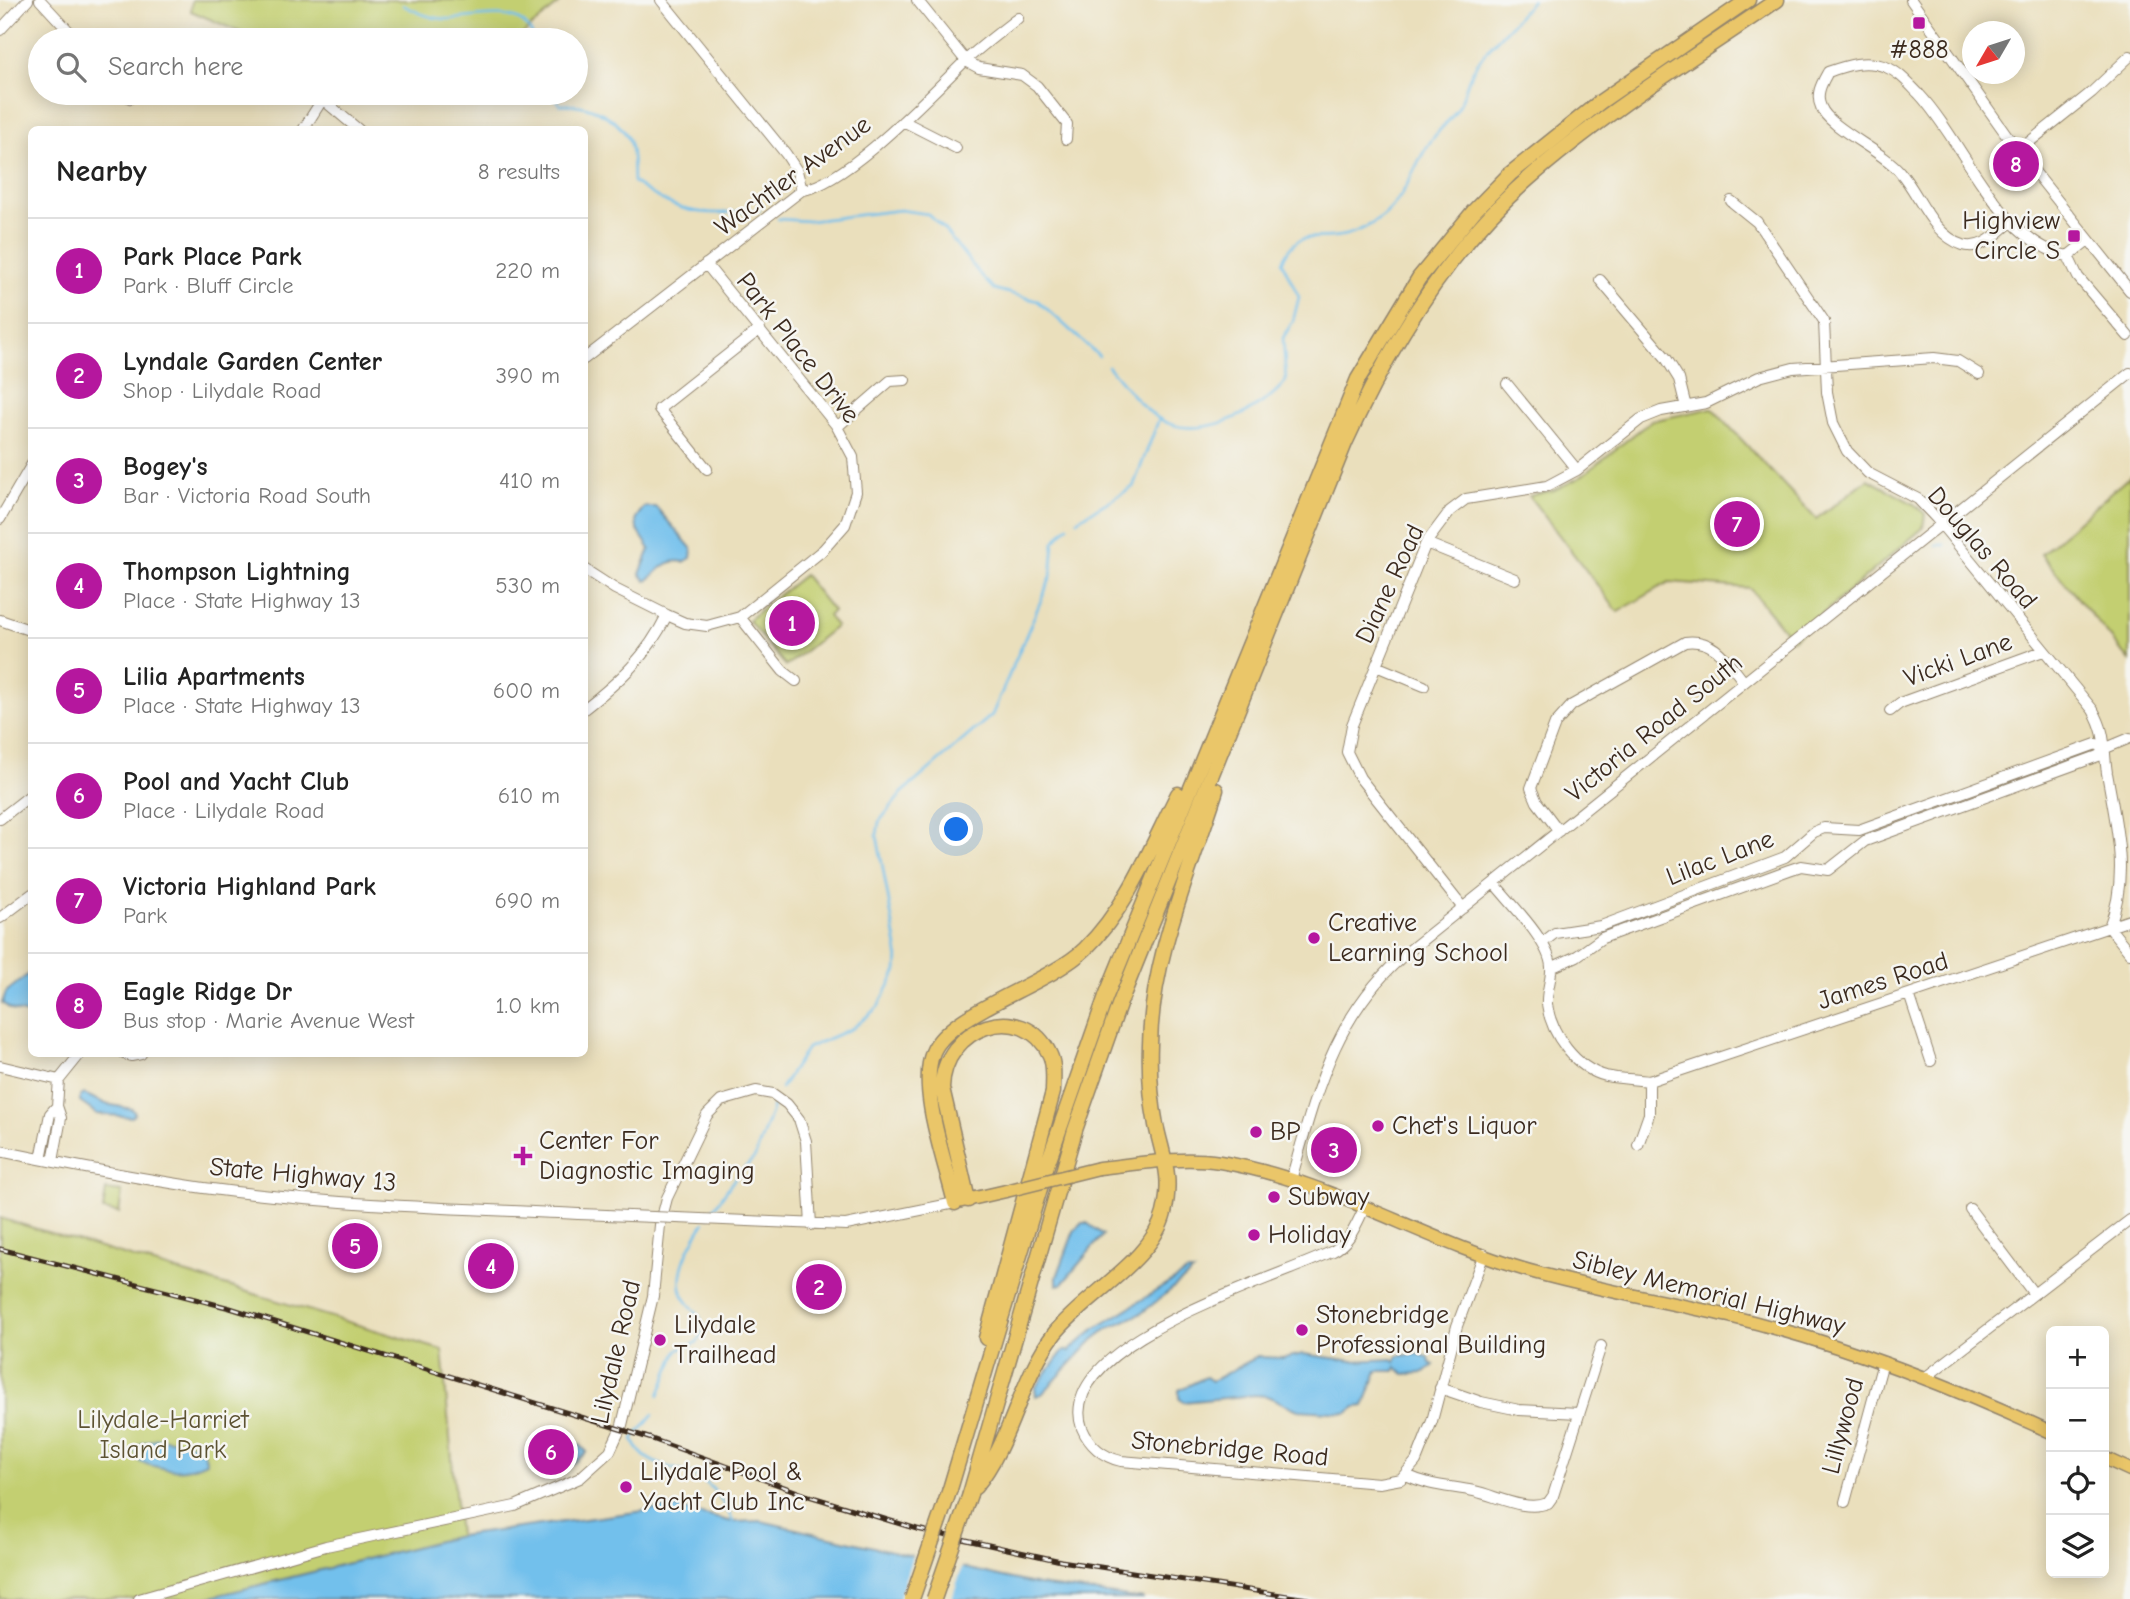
<!DOCTYPE html>
<html lang="en">
<head>
<meta charset="utf-8">
<style>
  body { margin:0; font-family:"Comic Neue",sans-serif; background:#f2f2f2; color:#222 }
  .controls { position:absolute; right:21px; bottom:21px; display:grid; overflow:hidden; border-radius:10px; box-shadow:0 4px 18px #0003 }
  .controls button { width:63px; height:63px; display:grid; place-items:center; padding:0; border:0; border-bottom:2px solid #e0e0e0; background:#fff; color:#222; font:35px sans-serif }
  .compass { position:absolute; left:1962px; top:21px; width:63px; height:63px; border-radius:50%; background:#fff; box-shadow:0 4px 18px #0003; rotate:231deg }
  .you { position:absolute; left:957px; top:830px; width:24px; height:24px; margin:-18px; border:5px solid #fff; border-radius:50%; background:#1a73e8; box-shadow:0 0 0 10px #1a73e833 }
  .badge { display:grid; place-items:center; width:46px; height:46px; border-radius:50%; background:#b5179e; color:#fff; font-size:23px; font-weight:700 }
  .pin { position:absolute; translate:-50% -50%; border:4px solid #fff; box-shadow:0 2px 7px #0006 }
  .list { margin:0; padding:0; list-style:none }
  h2 { display:flex; justify-content:space-between; align-items:center; height:91px; margin:0; padding:0 28px; font-size:30px }
  h2 small { font-size:23px; font-weight:400; color:#767676 }
  .list li { display:grid; grid-template-columns:46px 1fr auto; gap:21px; align-items:center; box-sizing:border-box; height:105px; padding:0 28px; border-top:2px solid #e0e0e0 }
  .list b { display:block; font-size:26px; white-space:nowrap }
  .list p { margin:0; font-size:23px; white-space:nowrap; color:#767676 }
  .list em { font-size:23px; font-style:normal; color:#767676 }
  .icon { flex:none; width:38px; height:38px; fill:none; stroke:currentColor; stroke-width:2; stroke-linecap:round; stroke-linejoin:round }
  .map { position:relative; flex:none; width:2130px; height:1599px; overflow:hidden }
  .search { position:absolute; background:#fff; box-shadow:0 4px 18px #0003; left:28px; top:28px; width:560px; height:77px; display:flex; align-items:center; gap:18px; box-sizing:border-box; padding:0 24px; border-radius:38px; color:#767676; font-size:26px }
  .panel { position:absolute; background:#fff; box-shadow:0 4px 18px #0003; left:28px; top:126px; width:560px; height:931px; border-radius:10px }
  .map>svg:first-child { display:block }
  .green { fill:#c3cf71; stroke:#7f7c48; stroke-width:2 }
  .water { fill:#72c0ec; stroke:#567585; stroke-width:2 }
  .pier { fill:#eadfbc }
  .lines { fill:none; stroke-linecap:round; stroke-linejoin:round }
  .stream { stroke:#72c0ec; stroke-width:2.5 }
  .minor-casing { stroke:#92846d; stroke-width:12 }
  .major-casing { stroke:#92846d; stroke-width:15 }
  .highway-casing { stroke:#92846d; stroke-width:17 }
  .minor { stroke:#fff; stroke-width:10 }
  .major { stroke:#eac669; stroke-width:12 }
  .highway { stroke:#eac669; stroke-width:14 }
  .rail-casing { stroke:#3b2a1e; stroke-width:5 }
  .rail { stroke:#f6f6f2; stroke-width:2.5; stroke-dasharray:8; stroke-linecap:butt }
  .minor-bridge-casing { stroke:#92846d; stroke-width:12; stroke-linecap:butt }
  .major-bridge-casing { stroke:#92846d; stroke-width:15; stroke-linecap:butt }
  .highway-bridge-casing { stroke:#92846d; stroke-width:17; stroke-linecap:butt }
  .minor-bridge { stroke:#fff; stroke-width:10 }
  .major-bridge { stroke:#eac669; stroke-width:12 }
  .highway-bridge { stroke:#eac669; stroke-width:14 }
  .poi-dot { fill:#b5179e; stroke:#f6f6f2; stroke-width:2.5 }
  .labels { text-anchor:middle; dominant-baseline:central; stroke-width:5; stroke-linejoin:round; paint-order:stroke }
  .poi-label { font-size:26px; fill:#3b2a1e; stroke:#f6f6f2; text-anchor:start }
  .street-label { font-size:26px; fill:#3b2a1e; stroke:#f6f6f2 }
  .park-label { font-size:26px; fill:#5d5333; stroke:#f6f6f2 }
</style>
</head>
<body>
<div class="map">
<svg width="2130" height="1599" viewBox="0 0 2130 1599">
  <rect width="100%" height="100%" fill="#f6f6f2"/>
  <filter id="ink" filterUnits="userSpaceOnUse"><feTurbulence type="fractalNoise" baseFrequency=".0143" numOctaves="2"/><feDisplacementMap in="SourceGraphic" scale="14" xChannelSelector="R" yChannelSelector="G"/><feConvolveMatrix kernelMatrix="1 2 1 2 8 2 1 2 1" color-interpolation-filters="sRGB"/></filter>
  <filter id="wash" filterUnits="userSpaceOnUse"><feTurbulence type="fractalNoise" baseFrequency=".00686" numOctaves="4" result="noise"/><feDisplacementMap in="SourceGraphic" scale="28" xChannelSelector="R" yChannelSelector="G"/><feGaussianBlur stdDeviation="1.57" result="paint"/><feColorMatrix in="noise" values="0 0 0 0 0 0 0 0 0 0 0 0 0 0 0 0 0 1.4 0 .05"/><feComposite in="paint" operator="in"/></filter>
  <g filter="url(#wash)">
    <rect width="100%" height="100%" fill="#eadfbc"/>
    <path class="green" d="M192,0H563L516,40H395L389,35L383,40H258L191,11Z
      M1712,408L1816,519L1868,479L1914,504L1925,514L1923,528L1792,640L1750,588L1669,582L1618,612L1529,496L1554,490L1579,478L1651,421Z
      M2130,476V661L2041,554Z
      M804,575L833,611L828,616L836,626L786,666L748,620Z
      M106,1190L122,1192L119,1213L103,1210Z
      M0,1218L442,1350L459,1536L203,1599H0Z"/>
    <path class="water" d="M644,507H656L692,549L691,558L684,562C666,558 660,571 646,581L640,574L650,549L637,529L636,518Z
      M31,972V1015L12,1010L2,1003L6,992Z
      M84,1094L106,1104L132,1109L135,1113L132,1117L97,1114L80,1102V1096Z
      M1081,1223H1087L1103,1235L1062,1284L1057,1285V1277L1074,1231Z
      M1187,1272H1193L1142,1313L1107,1329L1093,1340L1042,1394L1036,1396L1035,1388L1064,1350L1069,1351L1096,1328Z
      M1303,1354L1353,1361L1393,1359L1395,1362L1398,1356L1417,1354L1429,1357L1430,1363L1434,1365L1425,1373L1404,1374L1396,1367L1395,1371H1377L1364,1406L1356,1407L1347,1413L1298,1410L1267,1396L1255,1395L1183,1402L1179,1398V1390L1206,1377L1212,1381L1257,1357L1285,1358Z
      M158,1438C174,1441 207,1441 206,1462C182,1474 164,1470 140,1462L134,1449L142,1443Z
      M579,1444L587,1452L566,1470L558,1462Z
      M673,1507L733,1522L761,1521L1038,1585L1144,1599H203L459,1536Z"/>
    <path class="pier" d="M913,1553L963,1564L952,1599H899Z"/>
    <g class="lines">
      <path class="stream" d="M403,5C417,12 428,18 444,19C473,21 523,0 534,40
        M554,93L560,105C584,102 616,115 628,138C634,149 632,170 633,182C683,216 701,216 760,210
        M778,219L809,221L900,210L928,214L943,228L982,277L994,289L1038,301L1099,356
        M1108,366C1123,383 1138,405 1158,418C1196,444 1261,412 1286,381L1283,338L1293,321L1299,297L1282,262C1296,232 1305,239 1333,237C1350,236 1369,227 1382,217C1409,195 1413,162 1434,137C1443,125 1454,118 1460,104C1466,90 1468,77 1476,65C1492,41 1515,23 1532,0
        M1077,520L1133,487L1159,419
        M1936,545H1945
        M781,1088L807,1048L853,1028L878,1007L897,971L898,953L877,835L879,822L902,793L992,715L1051,577L1054,542L1068,526
        M708,1217L735,1178L755,1157L774,1104
        M659,1395L677,1351C686,1344 698,1348 702,1334C707,1317 689,1308 683,1295C674,1273 692,1241 704,1223
        M653,1415L633,1439C644,1472 684,1464 706,1483C719,1493 728,1510 734,1524"/>
    </g>
  </g>
  <g filter="url(#ink)">
    <g class="lines">
      <defs>
        <path id="minor" d="M40,0L77,40
          M661,0L786,154L797,171L802,190
          M917,0L966,61L979,68L1022,75L1037,86L1067,124L1066,139
          M1911,0L2018,151L2130,291
          M0,30L28,0
          M124,93L130,98L136,93
          M315,93L359,130
          M903,121L956,148
          M303,130L322,100
          M2018,151L2092,92L2130,56
          M1731,201L1757,222L1824,321L1827,392L1833,423L1847,451L1868,473L1918,499L1936,518L2093,710C2107,735 2103,746 2107,773C2116,825 2130,876 2109,927L2130,953
          M2010,223C1997,233 1982,251 1963,245C1931,234 1920,195 1900,172C1883,151 1829,128 1821,107C1815,94 1822,83 1828,72C1847,65 1866,59 1886,67C1899,72 1909,84 1919,94C1964,142 2000,243 2068,256L2078,277L2128,336
          M2068,256L2088,240
          M1600,280L1666,358L1679,379L1686,407
          M584,359L802,190C845,185 931,94 964,62C981,46 1000,32 1018,18
          M1507,384L1577,470
          M837,427L890,381L905,380
          M707,469L659,409L760,329
          M0,519L32,464
          M1426,543L1515,579
          M584,569L615,589L667,615L685,623L707,626L740,617L823,550L845,525L856,492L853,457L836,425L706,264
          M740,617L783,671L796,681
          M0,620L32,631
          M1376,666L1424,686
          M584,709C620,681 647,656 667,615
          M1890,711L1900,703L2043,651
          M0,819L32,794
          M1559,831L1537,802L1531,788L1555,724L1572,705L1685,642C1715,638 1727,661 1744,682
          M1494,883C1510,903 1550,942 1551,967C1552,979 1546,991 1547,1004C1551,1034 1575,1068 1606,1076C1619,1079 1635,1079 1649,1081L2130,920
          M1463,908L1360,778L1347,752L1352,725L1426,543L1450,511L1466,499L1547,486L1577,470L1641,419L1661,411L1706,403L1759,377L1793,368L1934,358L1958,361L1979,374
          M0,918L32,894
          M1542,943L1555,933L1601,926L1785,857L1814,832L1824,828L1859,830L2096,744L2106,748
          M1551,968L1577,956L1602,938L1789,870L1801,866L1828,870L1865,841L2098,756L2106,748L2130,738
          M1909,994L1931,1061
          M124,1054L131,1056L141,1054
          M0,1066L59,1080
          M1638,1145L1649,1114V1081
          M0,1151C68,1165 135,1178 204,1188C337,1206 472,1209 606,1215
          M41,1159L50,1114L57,1106
          M53,1161L61,1118L57,1106L59,1080L80,1054
          M1291,1180C1316,1092 1335,1011 1410,950L2130,373
          M1364,1209C1356,1224 1350,1243 1333,1251C1281,1278 1052,1342 1082,1428C1089,1445 1103,1457 1121,1461L1379,1483L1401,1479L1416,1461L1432,1421L1457,1326L1484,1254
          M1970,1209L2034,1294
          M771,1222L846,1225L955,1203
          M1926,1377L2130,1220
          M1440,1388L1481,1402L1519,1410L1579,1413
          M1406,1475C1429,1486 1449,1486 1474,1491C1497,1496 1525,1512 1548,1503L1553,1496L1601,1346
          M1845,1502L1883,1362
          M139,1599L326,1546L515,1506L580,1478L610,1451L622,1425L653,1296L660,1225L667,1198L707,1115L721,1101L756,1091L773,1094L787,1104L799,1119L806,1141L811,1225"/>
        <path id="major" d="M1099,1168C1138,1164 1180,1156 1220,1162C1326,1179 1421,1239 1523,1269C1591,1289 1660,1300 1729,1316C1841,1343 1947,1384 2051,1432
          M958,1202L1006,1191
          M2104,1458L2130,1470"/>
        <path id="highway" d="M968,1200L942,1088C943,1026 1024,998 1050,1055C1055,1066 1053,1080 1053,1092L986,1338
          M955,1203C946,1163 918,1090 933,1052C949,1012 1048,985 1085,949C1128,907 1151,847 1178,794
          M975,1487C1012,1443 1019,1379 1055,1333C1086,1294 1152,1261 1164,1213C1173,1176 1163,1158 1156,1125C1151,1099 1149,1071 1150,1045C1151,958 1190,872 1216,790
          M950,1489L1047,1165L1106,996L1358,379L1419,278L1474,211L1510,174L1600,102L1748,0
          M970,1494L1075,1130L1119,1005L1345,443C1389,346 1447,250 1528,179C1604,112 1693,58 1777,0"/>
      </defs>
      <use href="#minor" class="minor-casing"/>
      <use href="#major" class="major-casing"/>
      <use href="#highway" class="highway-casing"/>
      <use href="#minor" class="minor"/>
      <use href="#major" class="major"/>
      <use href="#highway" class="highway"/>
      <defs>
        <path id="rail" d="M0,1249L230,1308L652,1439L809,1496L917,1529L1061,1561L1308,1599"/>
      </defs>
      <use href="#rail" class="rail-casing"/>
      <use href="#rail" class="rail"/>
      <defs>
        <path id="minor-bridge" d="M606,1215L771,1222"/>
        <path id="major-bridge" d="M1006,1191L1099,1168"/>
        <path id="highway-bridge" d="M912,1599L950,1489
          M934,1599L970,1494"/>
      </defs>
      <use href="#minor-bridge" class="minor-bridge-casing"/>
      <use href="#major-bridge" class="major-bridge-casing"/>
      <use href="#highway-bridge" class="highway-bridge-casing"/>
      <use href="#minor-bridge" class="minor-bridge"/>
      <use href="#major-bridge" class="major-bridge"/>
      <use href="#highway-bridge" class="highway-bridge"/>
    </g>
  </g>
  <g class="poi-dot">
    <rect x="1912" y="16" width="14" height="14" rx="3.5"/>
    <rect x="2067" y="229" width="14" height="14" rx="3.5"/>
    <circle cx="1314" cy="938" r="7"/>
    <circle cx="1378" cy="1126" r="7"/>
    <circle cx="1256" cy="1132" r="7"/>
    <path d="M519.5 1145.5h7v7h7v7h-7v7h-7v-7h-7v-7h7z"/>
    <circle cx="1274" cy="1197" r="7"/>
    <circle cx="1254" cy="1235" r="7"/>
    <circle cx="1302" cy="1330" r="7"/>
    <circle cx="660" cy="1340" r="7"/>
    <circle cx="626" cy="1487" r="7"/>
  </g>
  <g class="labels">
    <g class="poi-label">
      <text x="1919" y="50" text-anchor="middle">#888</text>
      <text x="2060" y="221" text-anchor="end">Highview<tspan x="2060" dy="30">Circle S</tspan></text>
      <text x="1328" y="923">Creative<tspan x="1328" dy="30">Learning School</tspan></text>
      <text x="1392" y="1126">Chet's Liquor</text>
      <text x="1270" y="1132">BP</text>
      <text x="539" y="1141">Center For<tspan x="539" dy="30">Diagnostic Imaging</tspan></text>
      <text x="1288" y="1197">Subway</text>
      <text x="1268" y="1235">Holiday</text>
      <text x="1316" y="1315">Stonebridge<tspan x="1316" dy="30">Professional Building</tspan></text>
      <text x="674" y="1325">Lilydale<tspan x="674" dy="30">Trailhead</tspan></text>
      <text x="640" y="1472">Lilydale Pool &amp;<tspan x="640" dy="30">Yacht Club Inc</tspan></text>
    </g>
    <g class="street-label">
      <text transform="translate(793 176) rotate(-36)">Wachtler Avenue</text>
      <text transform="translate(798 348) rotate(52)">Park Place Drive</text>
      <text transform="translate(1982 548) rotate(49)">Douglas Road</text>
      <text transform="translate(1390 584) rotate(-65)">Diane Road</text>
      <text transform="translate(1958 660) rotate(-20)">Vicki Lane</text>
      <text transform="translate(1654 728) rotate(-39)">Victoria Road South</text>
      <text transform="translate(1720 858) rotate(-21)">Lilac Lane</text>
      <text transform="translate(1883 981) rotate(-18)">James Road</text>
      <text transform="translate(303 1175) rotate(5)">State Highway 13</text>
      <text transform="translate(1709 1293) rotate(14)">Sibley Memorial Highway</text>
      <text transform="translate(616 1352) rotate(-77)">Lilydale Road</text>
      <text transform="translate(1843 1426) rotate(-75)">Lillywood</text>
      <text transform="translate(1230 1449) rotate(5)">Stonebridge Road</text>
    </g>
    <g class="park-label">
      <text x="163" y="1420">Lilydale-Harriet<tspan x="163" dy="30">Island Park</tspan></text>
    </g>
  </g>
</svg>
<div class="controls">
<button>+</button>
<button>−</button>
<button><svg class="icon" aria-label="locate" viewBox="0 0 24 24"><circle cx="12" cy="12" r="6"/><path d="M12 2v4M12 18v4M2 12h4M18 12h4"/></svg></button>
<button><svg class="icon" aria-label="layers" viewBox="0 0 24 24"><path d="M12 4l9 5-9 5-9-5zM3 14l9 5 9-5"/></svg></button>
</div>
<svg class="compass" viewBox="-18 -18 36 36"><path d="M0-13l5 13h-10z" fill="#e53935"/><path d="M0 13l5-13h-10z" fill="#767676"/></svg>
<div class="you"></div>
<div class="pin badge" style="left:792px;top:623px">1</div>
<div class="pin badge" style="left:819px;top:1287px">2</div>
<div class="pin badge" style="left:1334px;top:1150px">3</div>
<div class="pin badge" style="left:491px;top:1266px">4</div>
<div class="pin badge" style="left:355px;top:1246px">5</div>
<div class="pin badge" style="left:551px;top:1452px">6</div>
<div class="pin badge" style="left:1737px;top:524px">7</div>
<div class="pin badge" style="left:2016px;top:164px">8</div>
<div class="search"><svg class="icon" aria-label="search" viewBox="0 0 24 24"><circle cx="10" cy="10" r="6"/><path d="M15 15l6 6"/></svg>Search here</div>
<section class="panel">
<h2>Nearby<small>8 results</small></h2>
<ul class="list">
<li><span class="badge">1</span><div><b>Park Place Park</b><p>Park · Bluff Circle</p></div><em>220 m</em></li>
<li><span class="badge">2</span><div><b>Lyndale Garden Center</b><p>Shop · Lilydale Road</p></div><em>390 m</em></li>
<li><span class="badge">3</span><div><b>Bogey's</b><p>Bar · Victoria Road South</p></div><em>410 m</em></li>
<li><span class="badge">4</span><div><b>Thompson Lightning</b><p>Place · State Highway 13</p></div><em>530 m</em></li>
<li><span class="badge">5</span><div><b>Lilia Apartments</b><p>Place · State Highway 13</p></div><em>600 m</em></li>
<li><span class="badge">6</span><div><b>Pool and Yacht Club</b><p>Place · Lilydale Road</p></div><em>610 m</em></li>
<li><span class="badge">7</span><div><b>Victoria Highland Park</b><p>Park</p></div><em>690 m</em></li>
<li><span class="badge">8</span><div><b>Eagle Ridge Dr</b><p>Bus stop · Marie Avenue West</p></div><em>1.0 km</em></li>
</ul>
</section>
</div>
</body>
</html>
